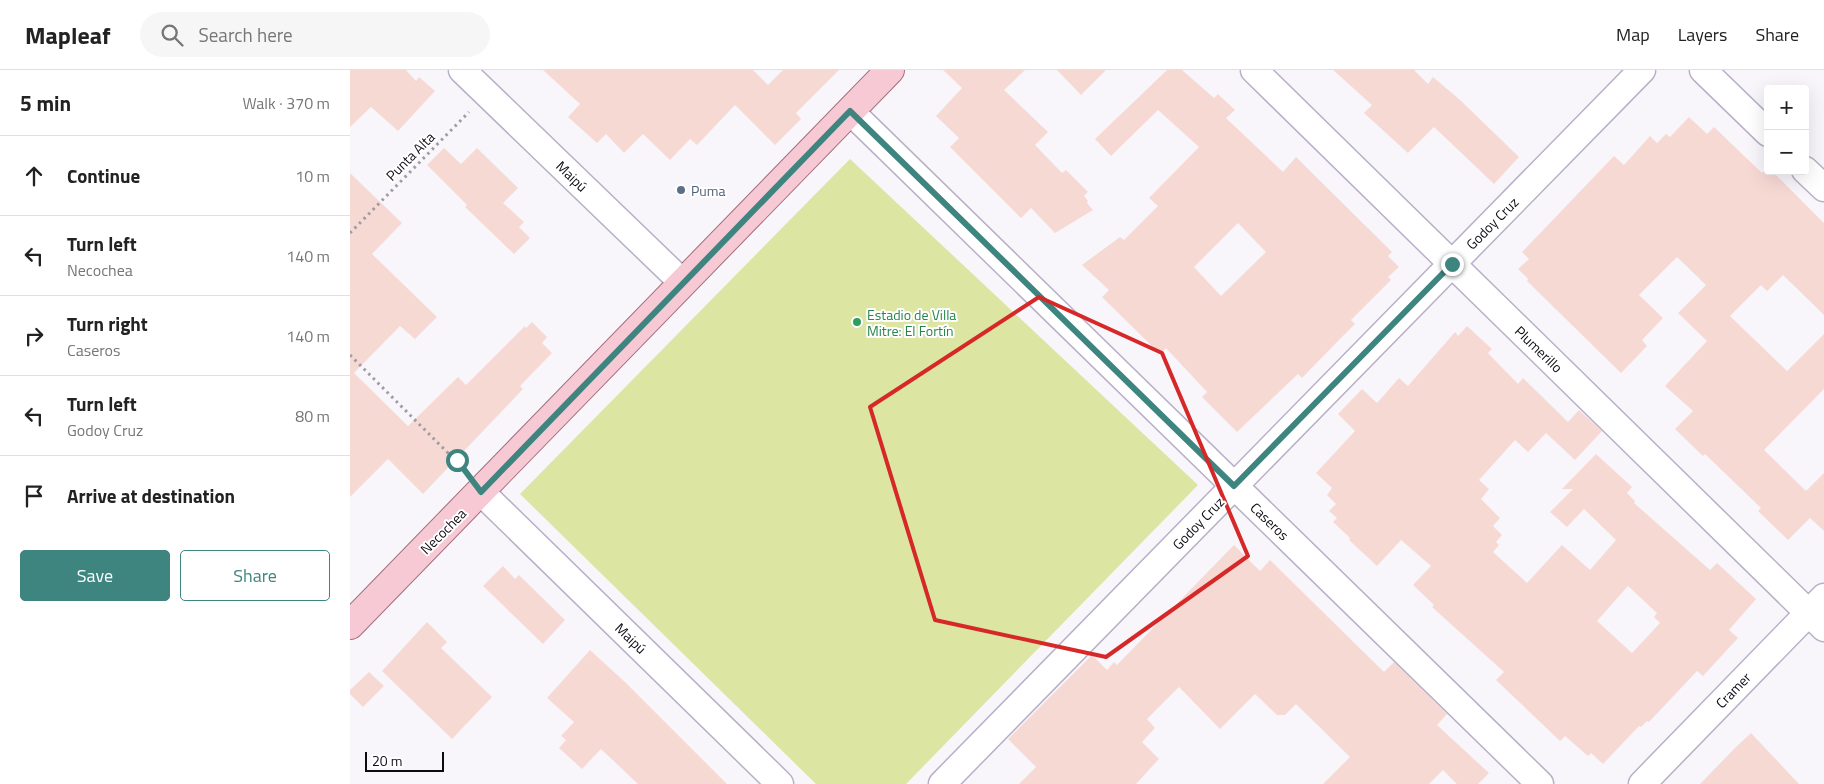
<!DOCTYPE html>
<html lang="en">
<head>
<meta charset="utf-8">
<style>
  body { margin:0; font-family:"Titillium Web",sans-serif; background:#f6f6f6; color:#222 }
  .controls { position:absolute; right:15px; top:15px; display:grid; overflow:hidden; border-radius:5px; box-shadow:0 5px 20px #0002 }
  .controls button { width:45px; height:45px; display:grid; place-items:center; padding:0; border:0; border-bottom:1px solid #e0e0e0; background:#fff; color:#222; font:25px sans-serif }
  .scale { position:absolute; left:15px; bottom:12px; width:79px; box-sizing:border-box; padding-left:5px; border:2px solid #0d0a12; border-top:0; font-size:14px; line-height:18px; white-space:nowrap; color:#0d0a12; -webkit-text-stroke:4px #fff; paint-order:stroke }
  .stop { position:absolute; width:15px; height:15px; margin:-11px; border:4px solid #3e8580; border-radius:50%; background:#fff }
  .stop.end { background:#3e8580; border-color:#fff; box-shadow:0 1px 5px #0008 }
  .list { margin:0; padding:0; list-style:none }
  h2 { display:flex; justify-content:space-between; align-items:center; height:65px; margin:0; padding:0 20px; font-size:21px }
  h2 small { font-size:16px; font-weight:400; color:#767676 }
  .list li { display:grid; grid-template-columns:32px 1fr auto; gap:15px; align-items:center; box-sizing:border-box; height:80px; padding:0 20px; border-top:1px solid #e0e0e0 }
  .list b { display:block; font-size:19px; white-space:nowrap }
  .list p { margin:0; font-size:16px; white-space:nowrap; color:#767676 }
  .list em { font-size:16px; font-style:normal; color:#767676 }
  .actions { display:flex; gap:10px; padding:15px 20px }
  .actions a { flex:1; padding:11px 0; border:1px solid #3e8580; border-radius:5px; text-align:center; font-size:18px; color:#3e8580 }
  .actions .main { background:#3e8580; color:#fff }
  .icon { flex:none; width:28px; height:28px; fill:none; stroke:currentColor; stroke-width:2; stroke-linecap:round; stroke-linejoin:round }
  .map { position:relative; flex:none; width:1474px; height:714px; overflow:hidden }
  header { display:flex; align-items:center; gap:30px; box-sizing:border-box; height:70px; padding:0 25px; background:#fff; border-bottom:1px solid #e0e0e0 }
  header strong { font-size:24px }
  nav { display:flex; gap:28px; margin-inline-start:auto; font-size:18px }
  .search { width:350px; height:45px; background:#f6f6f6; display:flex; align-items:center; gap:12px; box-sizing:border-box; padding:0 18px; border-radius:28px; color:#767676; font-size:19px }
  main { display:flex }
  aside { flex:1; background:#fff }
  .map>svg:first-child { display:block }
  .garden { fill:#dce5a2 }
  .building { fill:#f7d9d4; fill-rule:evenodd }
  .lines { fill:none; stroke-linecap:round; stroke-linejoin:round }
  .minor-casing { stroke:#b8b0c8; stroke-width:29 }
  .major-casing { stroke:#a26f7d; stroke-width:30 }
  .path { stroke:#9f9da3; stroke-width:3; stroke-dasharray:2.5 4; stroke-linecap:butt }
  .minor { stroke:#fff; stroke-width:26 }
  .major { stroke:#f7c9d4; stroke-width:28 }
  .route { stroke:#3e8580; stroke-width:6 }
  .marked { fill:none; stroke:#d62828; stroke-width:4; stroke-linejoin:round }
  .service-dot { fill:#5c6f8a; stroke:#fff; stroke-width:2 }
  .leisure-dot { fill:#2e9e5b; stroke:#fff; stroke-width:2 }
  .labels { text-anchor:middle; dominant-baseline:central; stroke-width:4; stroke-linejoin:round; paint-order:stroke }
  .street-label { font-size:14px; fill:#0d0a12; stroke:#fff }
  .service-label { font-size:14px; fill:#4e5e75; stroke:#fff; text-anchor:start }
  .leisure-label { font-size:14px; fill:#27864d; stroke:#fff; text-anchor:start }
</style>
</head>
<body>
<header>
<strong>Mapleaf</strong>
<div class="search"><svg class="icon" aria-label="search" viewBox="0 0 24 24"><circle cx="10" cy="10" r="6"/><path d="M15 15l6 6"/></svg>Search here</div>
<nav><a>Map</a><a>Layers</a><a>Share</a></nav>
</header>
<main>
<aside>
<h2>5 min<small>Walk · 370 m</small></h2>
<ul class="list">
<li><svg class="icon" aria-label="ahead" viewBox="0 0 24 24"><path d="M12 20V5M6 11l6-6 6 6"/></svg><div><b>Continue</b></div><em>10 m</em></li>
<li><svg class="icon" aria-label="left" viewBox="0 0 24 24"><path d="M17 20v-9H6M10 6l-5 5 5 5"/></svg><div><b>Turn left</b><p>Necochea</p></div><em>140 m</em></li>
<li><svg class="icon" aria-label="right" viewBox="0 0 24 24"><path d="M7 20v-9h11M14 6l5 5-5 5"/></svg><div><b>Turn right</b><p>Caseros</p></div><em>140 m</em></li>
<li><svg class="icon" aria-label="left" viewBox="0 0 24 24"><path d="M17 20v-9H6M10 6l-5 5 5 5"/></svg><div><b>Turn left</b><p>Godoy Cruz</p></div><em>80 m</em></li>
<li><svg class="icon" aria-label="arrive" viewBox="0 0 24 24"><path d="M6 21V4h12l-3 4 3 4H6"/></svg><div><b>Arrive at destination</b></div></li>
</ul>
<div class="actions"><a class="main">Save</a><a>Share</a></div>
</aside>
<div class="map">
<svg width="1474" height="714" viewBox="0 0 1474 714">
  <rect width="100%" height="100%" fill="#f8f6fb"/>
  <path class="garden" d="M500,89L848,415L556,714H466L170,424Z"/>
  <path class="building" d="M0,0H56L66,11L69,7L85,21L48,61L21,37L0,57Z
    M193,0H403L418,15L433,0H489L446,43L451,49L425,75L385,35L347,75L340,69L320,90L293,64L274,83L256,64L247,73L218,47L230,34Z
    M593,0H675L654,20L698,62L685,75L712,103L716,100L738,122L734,126L738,131L737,133L743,140L705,163L681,138L671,148L600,77L609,68L586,46L612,18Z
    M707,0H756L731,25Z
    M817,0H832L864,28L868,24L885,40L876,48L933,102L946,87L1042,182L1038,186L1049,197L1038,207L1041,210L1001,250L1005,254L986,273L952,308L948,304L887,362L852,327L857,322L816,278L810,284L752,227L759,220L732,195L770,167L774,170L808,136L799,128L849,77L808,40L761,86L745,69ZM888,153L916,182L871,226L844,197Z
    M983,0H1064L1078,14L1083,7L1110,30L1169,87L1144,114L1084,57L1058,83L1014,43L1022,35Z
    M1339,47L1357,64L1364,57L1412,103L1418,97V101H1422L1474,153V245L1433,205L1417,221L1411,215L1380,246L1437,301L1474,264V319L1414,380L1456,421L1474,403V461L1460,448L1438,470L1408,441L1411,438L1355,384L1353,386L1325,359L1343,341L1315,316L1357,271L1328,243L1356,215L1327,187L1289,225L1313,248L1292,270L1297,276L1271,303L1177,211L1178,209L1168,199L1179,189L1172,182L1264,86L1274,95L1300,66L1307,73L1316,64L1320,67Z
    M94,78L111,94L127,78L168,118L153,133L174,152L169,157L180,168L164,184L115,137L117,135L77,95Z
    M0,103L52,153L22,184L87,247L65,269L50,256L4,303L58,356L108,307L116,315L175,256L176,258L182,252L197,267L192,273L202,283L170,316L173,319L73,424L38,389L0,427Z
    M1117,256L1142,279L1138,283L1168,314L1173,308L1218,352L1229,340L1252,361L1225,390L1196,363L1178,382L1165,370L1129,410L1139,419L1131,429L1150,448L1143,456L1152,465L1146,472L1149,475L1143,482L1177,513L1212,475L1240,500L1266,470L1234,439L1217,457L1200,442L1223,419H1212L1246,384L1282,417L1277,423L1285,431L1284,433L1360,500L1367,493L1406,529L1379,560L1388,568L1353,606L1347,601L1299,652L1297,651L1291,657L1289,656L1253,694L1241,683L1238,686L1215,666L1210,671L1146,610L1154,602L1082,537L1084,535L1063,515L1081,496L1051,470L1027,496L999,470L1000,468L983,452L987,448L979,441L986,434L977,425L982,418L966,403L1005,361L988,344L1012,319L1027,333L1049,308L1058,316L1105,262L1108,266ZM1278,516L1307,543L1304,547L1310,553L1282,583L1247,551Z
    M884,475L910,501L920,490L1034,602L1044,592L1097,644L1087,655L1139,703L1128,714H1107L1093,700L1079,714H973L1000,687L946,634L935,645H927L905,624L870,659L829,617L797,649L805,658L792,672L809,689L786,714H669L686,697L658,669L742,585L757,600L764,592L767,595Z
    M153,496L165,509L169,505L215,550L193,574L133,516Z
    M77,552L97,572L91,578L142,627L102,669L32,601Z
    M240,580L276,613L377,714H288L251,679L232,699L209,678L216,670L211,666L224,652L197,628Z
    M19,602L34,616L13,637L0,624V620Z
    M1401,663L1449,714H1350L1385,678Z"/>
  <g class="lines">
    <defs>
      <path id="minor" d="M112,0L332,212
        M904,0L1474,558
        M1353,0L1418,63
        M500,41L1190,714
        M1455,100L1474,118
        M131,422L430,714
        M592,714L1292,0
        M1292,714L1474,527"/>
      <path id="major" d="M0,555L540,0"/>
    </defs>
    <use href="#minor" class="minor-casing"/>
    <use href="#major" class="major-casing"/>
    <path class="path" d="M0,163L119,42
      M0,285L114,399"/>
    <use href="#minor" class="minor"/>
    <use href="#major" class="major"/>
  </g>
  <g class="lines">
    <path class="route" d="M107,390L131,422L500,41L884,416L1102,194"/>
  </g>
  <path class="marked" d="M689,227L812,283L898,486L756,587L585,550L520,337Z"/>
  <circle class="service-dot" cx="331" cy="120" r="5"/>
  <circle class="leisure-dot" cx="507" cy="252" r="5"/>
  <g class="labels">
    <g class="street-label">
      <text transform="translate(60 86) rotate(-45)">Punta Alta</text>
      <text transform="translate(222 106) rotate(44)">Maipú</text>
      <text transform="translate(1142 153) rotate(-45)">Godoy Cruz</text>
      <text transform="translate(1189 279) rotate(44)">Plumerillo</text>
      <text transform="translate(920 451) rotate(44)">Caseros</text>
      <text transform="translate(848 453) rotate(-46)">Godoy Cruz</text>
      <text transform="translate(93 461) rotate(-45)">Necochea</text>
      <text transform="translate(281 568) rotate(44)">Maipú</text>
      <text transform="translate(1383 620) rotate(-46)">Cramer</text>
    </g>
    <g class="service-label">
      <text x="341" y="120">Puma</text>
    </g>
    <g class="leisure-label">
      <text x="517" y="244">Estadio de Villa<tspan x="517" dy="16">Mitre: El Fortín</tspan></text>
    </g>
  </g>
</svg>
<div class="controls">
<button>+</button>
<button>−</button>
</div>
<div class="scale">20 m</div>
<div class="stop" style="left:107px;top:390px"></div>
<div class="stop end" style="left:1102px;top:194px"></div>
</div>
</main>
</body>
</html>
